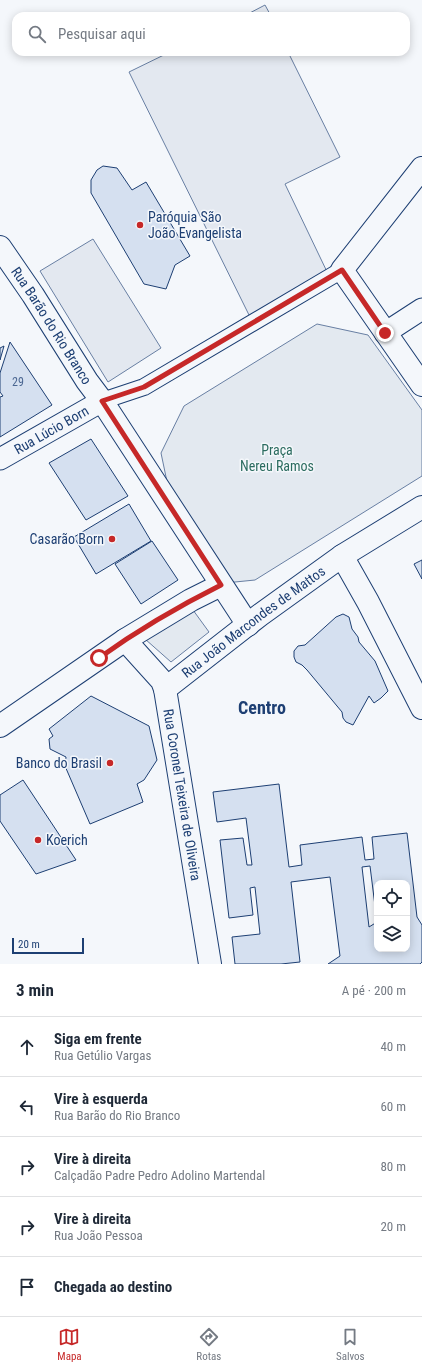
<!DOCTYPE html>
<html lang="pt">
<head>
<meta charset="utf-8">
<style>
  body { margin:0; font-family:"Roboto Condensed",sans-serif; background:#f6f6f7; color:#1f2937 }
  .controls { position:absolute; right:12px; bottom:12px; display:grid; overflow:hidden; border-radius:8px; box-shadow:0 2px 10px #0003 }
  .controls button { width:36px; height:36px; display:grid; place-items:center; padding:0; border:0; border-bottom:1px solid #e0e1e3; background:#fff; color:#1f2937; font:20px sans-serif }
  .scale { position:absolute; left:12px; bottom:10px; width:72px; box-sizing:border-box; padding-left:4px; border:2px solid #1d3f73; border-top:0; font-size:11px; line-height:14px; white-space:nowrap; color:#1d3f73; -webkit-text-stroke:3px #f4f7fb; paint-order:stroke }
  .stop { position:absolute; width:12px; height:12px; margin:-9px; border:3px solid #c62828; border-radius:50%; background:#fff }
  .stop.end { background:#c62828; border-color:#fff; box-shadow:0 1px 4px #0008 }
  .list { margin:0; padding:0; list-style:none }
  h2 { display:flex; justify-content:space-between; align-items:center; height:52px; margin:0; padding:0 16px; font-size:17px }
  h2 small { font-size:13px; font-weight:400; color:#747a83 }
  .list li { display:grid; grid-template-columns:26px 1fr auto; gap:12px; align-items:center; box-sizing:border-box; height:60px; padding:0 16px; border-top:1px solid #e0e1e3 }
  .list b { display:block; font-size:15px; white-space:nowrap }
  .list p { margin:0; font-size:13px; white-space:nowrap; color:#747a83 }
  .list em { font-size:13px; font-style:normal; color:#747a83 }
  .icon { flex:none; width:22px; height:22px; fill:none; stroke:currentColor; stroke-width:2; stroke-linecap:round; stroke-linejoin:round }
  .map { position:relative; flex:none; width:422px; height:964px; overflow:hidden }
  .search { position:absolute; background:#fff; box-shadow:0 2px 10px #0003; left:12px; right:12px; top:12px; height:44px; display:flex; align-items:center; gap:10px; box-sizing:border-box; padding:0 14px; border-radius:12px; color:#747a83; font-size:15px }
  .sheet { height:352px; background:#fff }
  nav { display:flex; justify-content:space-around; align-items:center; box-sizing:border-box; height:56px; border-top:1px solid #e0e1e3; background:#fff; font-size:11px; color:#747a83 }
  nav a { display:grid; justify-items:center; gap:2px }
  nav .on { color:#c62828 }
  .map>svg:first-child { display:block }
  .green { fill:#e3e9f0; stroke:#687fa3 }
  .parking { fill:#e3e8f0; stroke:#687fa3 }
  .building { fill:#d5e0f0; stroke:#1d3f73; fill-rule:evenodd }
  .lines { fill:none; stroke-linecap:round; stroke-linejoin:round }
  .pedestrian-casing { stroke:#1d3f73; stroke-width:18 }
  .minor-casing { stroke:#1d3f73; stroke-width:23 }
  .tertiary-casing { stroke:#1d3f73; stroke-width:24 }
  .secondary-casing { stroke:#1d3f73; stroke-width:24 }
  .pedestrian { stroke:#f4f7fb; stroke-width:16 }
  .minor { stroke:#f4f7fb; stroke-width:21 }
  .tertiary { stroke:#f4f7fb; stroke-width:22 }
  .secondary { stroke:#f4f7fb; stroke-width:22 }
  .route { stroke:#c62828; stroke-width:5 }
  .poi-dot { fill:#c62828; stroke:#f4f7fb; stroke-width:1.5 }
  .labels { text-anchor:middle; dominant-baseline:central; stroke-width:3; stroke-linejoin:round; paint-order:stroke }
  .number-label { font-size:12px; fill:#4b6792 }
  .poi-label { font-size:14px; fill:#1d3f73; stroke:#f4f7fb; text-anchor:start }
  .street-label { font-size:14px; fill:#1d3f73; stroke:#f4f7fb }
  .park-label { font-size:14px; fill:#2c6c60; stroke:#f4f7fb }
  .district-label { font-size:18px; font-weight:bold; fill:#1d3f73; stroke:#f4f7fb }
</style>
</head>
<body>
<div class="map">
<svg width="422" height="964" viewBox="0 0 422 964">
  <rect width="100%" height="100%" fill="#f4f7fb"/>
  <path class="green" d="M317,324L368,335L422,410V476L255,580L225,583L170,496L161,453L184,406Z
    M193,610L209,632L171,662L145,639Z"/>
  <path class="parking" d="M265,5L271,16H244Z
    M170,52H288L340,157L285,184L330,278L250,317L129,72Z
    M93,239L161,348L108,382L40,271Z"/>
  <path class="building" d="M103,166L117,168L132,190L146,182L190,256L175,265L166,289L144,284L91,193V180L97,170Z
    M10,342L52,405L0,437V397L3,396L0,392V373Z
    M4,346L0,360V348Z
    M91,439L128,496L86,520L49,463Z
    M129,504L151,541L96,574L74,537Z
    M152,541L178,580L141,604L115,564Z
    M422,560V579L414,564Z
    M343,614L349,617L352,629L358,637L359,642L375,661L388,691L381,698L374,703L369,696L353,725L346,722L343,718L342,712L307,670L302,665L296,662L294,657V651L298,646L305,645L336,617Z
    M91,696L149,726L157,760L144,780L137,784L143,802L90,824L65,766L66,757L50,749L49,739L53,736L49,729Z
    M23,780L76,860L36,874L0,821V795Z
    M279,784L289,867L302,865L300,845L362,837L365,860L374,859L372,837L407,833L417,917L422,925V962L420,964H328L340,956L330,877L291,882L300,962L281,964H235L232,937L260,934L255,887L250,888L253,915L229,918L220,840L243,838L247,865H252L246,818L217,822L213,792ZM370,866L377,922L369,927L362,867ZM377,883H407V949H377Z"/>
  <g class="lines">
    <defs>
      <path id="pedestrian" d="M102,401L144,387L342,270"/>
      <g id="minor">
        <path d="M385,333L422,309"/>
        <path id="s1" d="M0,459L102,401"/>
      </g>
      <g id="tertiary">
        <path id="s2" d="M125,640L162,681L165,689L210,964"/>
        <path id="s3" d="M165,689L260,615L342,556L368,602L422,708"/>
      </g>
      <g id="secondary">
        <path d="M422,168L342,270L422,385"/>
        <path id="s4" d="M0,247L33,295L87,381L102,401L248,625"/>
        <path d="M342,556L422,507"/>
        <path d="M0,726L125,640L191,600L221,585"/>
      </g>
    </defs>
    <use href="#pedestrian" class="pedestrian-casing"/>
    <use href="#minor" class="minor-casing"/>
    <use href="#tertiary" class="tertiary-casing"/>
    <use href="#secondary" class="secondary-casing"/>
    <use href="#pedestrian" class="pedestrian"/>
    <use href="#minor" class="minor"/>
    <use href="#tertiary" class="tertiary"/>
    <use href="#secondary" class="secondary"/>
  </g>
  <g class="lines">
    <path class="route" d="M99,658C138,630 179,606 221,585L102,401L144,387L342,270L385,333"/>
  </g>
  <g class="poi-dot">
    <circle cx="140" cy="225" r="4"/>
    <circle cx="112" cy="539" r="4"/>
    <circle cx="110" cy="763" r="4"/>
    <circle cx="38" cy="840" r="4"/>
  </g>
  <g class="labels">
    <g class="number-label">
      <text x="18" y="382">29</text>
    </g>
    <g class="poi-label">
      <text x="148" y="217">Paróquia São<tspan x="148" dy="16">João Evangelista</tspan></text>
      <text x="104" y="539" text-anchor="end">Casarão Born</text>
      <text x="102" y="763" text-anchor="end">Banco do Brasil</text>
      <text x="46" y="840">Koerich</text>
    </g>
    <g class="street-label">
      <text stroke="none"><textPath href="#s4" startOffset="94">Rua Barão do Rio Branco</textPath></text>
      <text stroke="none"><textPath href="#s1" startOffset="59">Rua Lúcio Born</textPath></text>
      <text stroke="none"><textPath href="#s3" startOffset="111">Rua João Marcondes de Mattos</textPath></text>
      <text stroke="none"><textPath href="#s2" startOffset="171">Rua Coronel Teixeira de Oliveira</textPath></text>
    </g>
    <g class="park-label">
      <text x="277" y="450">Praça<tspan x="277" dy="16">Nereu Ramos</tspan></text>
    </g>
    <g class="district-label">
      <text x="262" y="707">Centro</text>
    </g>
  </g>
</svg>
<div class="controls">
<button><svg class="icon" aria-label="locate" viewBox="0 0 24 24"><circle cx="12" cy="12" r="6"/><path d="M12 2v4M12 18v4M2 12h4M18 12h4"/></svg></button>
<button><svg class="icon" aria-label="layers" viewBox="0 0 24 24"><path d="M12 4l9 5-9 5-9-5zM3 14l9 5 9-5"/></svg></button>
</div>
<div class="scale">20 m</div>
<div class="stop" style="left:99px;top:658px"></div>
<div class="stop end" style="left:385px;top:333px"></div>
<div class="search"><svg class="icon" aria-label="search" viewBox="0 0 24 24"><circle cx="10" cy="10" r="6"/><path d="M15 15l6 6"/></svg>Pesquisar aqui</div>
</div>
<section class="sheet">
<h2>3 min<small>A pé · 200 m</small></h2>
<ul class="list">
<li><svg class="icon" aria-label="ahead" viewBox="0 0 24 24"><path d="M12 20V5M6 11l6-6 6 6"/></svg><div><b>Siga em frente</b><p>Rua Getúlio Vargas</p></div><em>40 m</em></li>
<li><svg class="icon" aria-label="left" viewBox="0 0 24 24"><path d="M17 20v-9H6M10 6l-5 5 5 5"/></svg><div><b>Vire à esquerda</b><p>Rua Barão do Rio Branco</p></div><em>60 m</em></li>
<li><svg class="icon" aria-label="right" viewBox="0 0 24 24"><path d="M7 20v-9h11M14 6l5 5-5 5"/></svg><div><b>Vire à direita</b><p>Calçadão Padre Pedro Adolino Martendal</p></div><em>80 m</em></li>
<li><svg class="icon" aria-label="right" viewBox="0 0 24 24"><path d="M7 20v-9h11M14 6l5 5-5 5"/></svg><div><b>Vire à direita</b><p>Rua João Pessoa</p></div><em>20 m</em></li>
<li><svg class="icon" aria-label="arrive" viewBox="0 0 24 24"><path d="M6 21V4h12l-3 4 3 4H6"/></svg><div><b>Chegada ao destino</b></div></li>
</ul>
</section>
<nav>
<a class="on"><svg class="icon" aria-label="map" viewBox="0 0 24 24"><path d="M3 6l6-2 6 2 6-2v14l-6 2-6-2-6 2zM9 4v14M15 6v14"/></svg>Mapa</a>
<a><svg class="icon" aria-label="directions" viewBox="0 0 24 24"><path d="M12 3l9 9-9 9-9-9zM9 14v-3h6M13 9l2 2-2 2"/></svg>Rotas</a>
<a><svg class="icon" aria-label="saved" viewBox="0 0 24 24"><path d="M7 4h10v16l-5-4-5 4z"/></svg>Salvos</a>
</nav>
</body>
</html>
